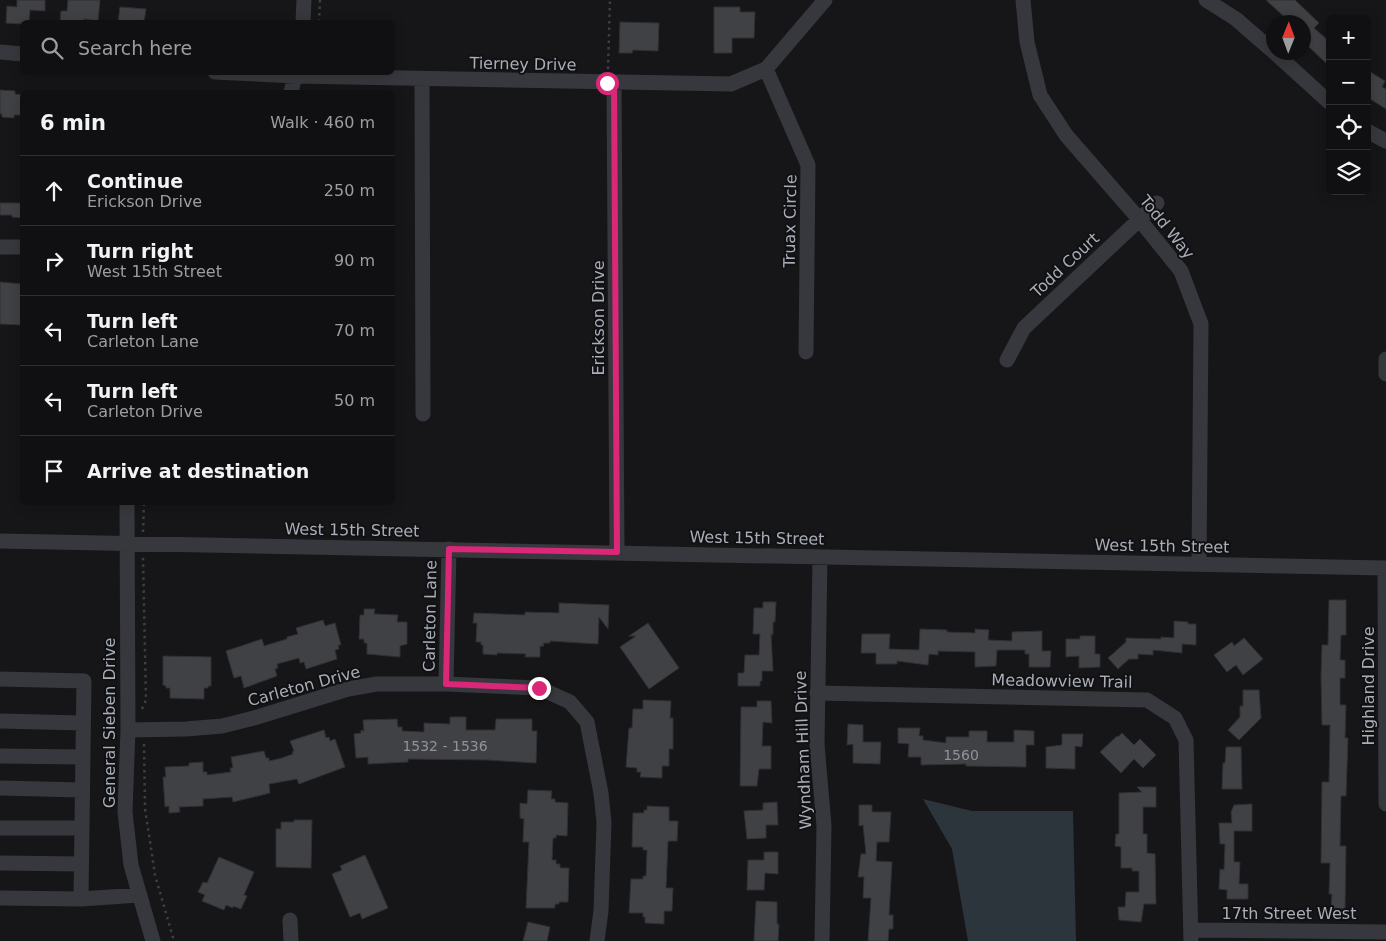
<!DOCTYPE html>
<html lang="en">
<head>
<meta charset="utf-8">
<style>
  body { margin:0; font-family:"DejaVu Sans",sans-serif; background:#1e1e20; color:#f1f3f6 }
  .controls { position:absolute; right:15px; top:15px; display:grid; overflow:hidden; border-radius:8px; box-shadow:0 2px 12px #0003 }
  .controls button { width:45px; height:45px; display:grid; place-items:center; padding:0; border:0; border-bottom:1px solid #303032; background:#101012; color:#f1f3f6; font:25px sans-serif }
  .compass { position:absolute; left:1266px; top:15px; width:45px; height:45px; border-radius:50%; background:#101012; box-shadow:0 2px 12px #0003; rotate:1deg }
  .stop { position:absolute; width:15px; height:15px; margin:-11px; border:4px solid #db2777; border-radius:50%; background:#fff }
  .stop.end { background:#db2777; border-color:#fff; box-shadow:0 1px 5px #0008 }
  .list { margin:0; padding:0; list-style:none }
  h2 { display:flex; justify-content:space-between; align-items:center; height:65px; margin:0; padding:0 20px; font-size:21px }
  h2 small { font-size:16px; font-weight:400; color:#9c9d9f }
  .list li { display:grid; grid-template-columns:32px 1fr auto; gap:15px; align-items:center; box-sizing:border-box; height:70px; padding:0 20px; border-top:1px solid #303032 }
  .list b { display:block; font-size:19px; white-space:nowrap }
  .list p { margin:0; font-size:16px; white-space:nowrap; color:#9c9d9f }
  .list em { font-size:16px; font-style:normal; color:#9c9d9f }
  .icon { flex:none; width:28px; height:28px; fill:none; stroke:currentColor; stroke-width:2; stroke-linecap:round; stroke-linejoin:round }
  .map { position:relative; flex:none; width:1386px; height:941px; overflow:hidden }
  .search { position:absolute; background:#101012; box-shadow:0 2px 12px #0003; left:20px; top:20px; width:375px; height:55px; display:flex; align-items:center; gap:12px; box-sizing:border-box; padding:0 18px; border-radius:8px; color:#9c9d9f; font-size:19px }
  .panel { position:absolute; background:#101012; box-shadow:0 2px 12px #0003; left:20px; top:90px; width:375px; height:415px; border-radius:8px }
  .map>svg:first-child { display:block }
  .water { fill:#2c353c }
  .building { fill:#404145; stroke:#303034 }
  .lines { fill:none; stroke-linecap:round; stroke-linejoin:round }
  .path { stroke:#3d3f44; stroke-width:2.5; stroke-dasharray:2.5 4; stroke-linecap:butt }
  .minor { stroke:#37383d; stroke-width:15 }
  .route { stroke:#db2777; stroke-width:6 }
  .labels { text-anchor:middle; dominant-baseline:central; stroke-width:4; stroke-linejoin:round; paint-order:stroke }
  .number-label { font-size:14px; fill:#8e929b }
  .street-label { font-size:16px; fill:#a8adb8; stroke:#111113 }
</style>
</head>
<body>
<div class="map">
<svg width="1386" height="941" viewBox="0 0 1386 941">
  <rect width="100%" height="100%" fill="#161618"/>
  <path class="water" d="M923,799L972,811H1073L1076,941H968L952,849Z"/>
  <path class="building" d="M17,0H45V11L30,10L29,22H22V24L6,23L7,6L17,7Z
    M68,0H100L98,21L84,19V22H60L61,11H67Z
    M1266,0H1295L1319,23L1314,28L1330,42V67L1304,42V22H1290Z
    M120,7L146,9L144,22H118Z
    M714,7H740V12H755L754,38H732V53H714Z
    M620,22L659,23L658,51L633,50L632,53H619Z
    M1367,70L1385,81L1382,87L1386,89V109L1367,97Z
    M0,90L15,91V94L22,95L21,115H14V118L2,117V114H0Z
    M0,203H22V218L12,217V215H0Z
    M0,282L22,284V325L0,324Z
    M1329,600H1346V635H1341L1340,660H1345V678H1340V705H1346L1345,738H1348L1346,796H1341L1340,846H1346L1345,909L1331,908L1332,894H1329L1330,863H1321L1322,782H1329L1330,725H1322L1321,677L1322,645H1328Z
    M763,602H776L775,622H773V635L771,634L773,671H762V681H760V686H738V673H744L745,655H759L760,634H753L754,608H763Z
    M559,603L609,605L608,629L599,617L598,644L550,641V643H543L544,646H540V657H525L526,654L497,653V655L483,654V645H481V642H476L477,623H473L474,613L525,615V612L559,613Z
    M364,609H375L374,614L398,615L397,622H407V644L400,646V657L367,654V643H364V639H359L360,615H364Z
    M323,620L325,626L335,623L341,645H338L339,649L335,650L337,659L306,669L304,662L300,663L299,658L277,664L278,668L275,669L277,676L244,688L241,676L234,678L226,651L262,639L264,646L287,639V637L298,634L296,628Z
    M1174,621L1188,622V624H1196V645L1182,644V653L1153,650V655L1138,654V659H1129L1118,669L1108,658L1126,642V638L1161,639V637L1174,638Z
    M648,623L679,668L649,689L620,647L636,636H629Z
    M920,629L947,630V632L975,633V629L989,630L988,640L1012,641V632L1042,631V651H1051L1050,667H1029V654H1025V650H997L996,666L975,667V652L938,651V655L929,654L928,665L897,661V664H876V653H861L862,634H890L889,649L919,650Z
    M1080,636H1095V654H1100V667L1079,668V656L1066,657V639H1080Z
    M1244,638L1263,659L1243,675L1236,665L1227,672L1214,655L1232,642L1234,646Z
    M163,656L211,657V686H208V688H204V699L170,698V688H166V686L163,685Z
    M1243,690H1259L1261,718L1239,740L1228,730L1240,717V706H1243Z
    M643,700L671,701L670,718H673V749H669V766H662V778L640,777L641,772H637V768L626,767L629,728H632L633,709H643Z
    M757,701H771L772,723L763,722L762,746H771V769H759L757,786H740L741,707H757Z
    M450,717H466V730H495L496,719H532V731H537L536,763L487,760L408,759V762L368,764V757L356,758L354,734L361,733V730L364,731L363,720L397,719L398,727H402V731L424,732V723L450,724Z
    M848,724L863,725V742H881L880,764L853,763V744L847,745Z
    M898,728H920L919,736H923V740L946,743V737H969V731H987V742H1014V730L1034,731V745H1026V767L966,766V764L921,765V757H908L909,744L898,743Z
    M324,730L326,738L329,737L330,741L335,739L345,767L299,784L297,779L269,784L270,793L233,802L232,797L203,799V806L179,807L180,812L169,813V806L165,807L163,777H166L165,767L189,766V763L203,762V772H207V775L231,772L230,768H233L231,757L264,751L266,758H269V761L282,758L293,754L292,752L294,751L290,741Z
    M1122,733L1134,745L1140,739L1156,755L1143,768L1134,759L1121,773L1100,752L1117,736L1118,737Z
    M1062,734H1083L1082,747L1075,746V769L1046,768V747L1062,745Z
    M1226,747H1241L1242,789H1222L1223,763H1225Z
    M1137,787H1156V807H1143V834H1147V853L1155,854L1156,904H1144L1141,922L1119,920L1118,907H1125L1126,892H1139V871H1132V868H1121V847L1115,846L1116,834H1119V793L1142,792Z
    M528,790L552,791L551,799H555V802L568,803L567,836L556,835V838H553L552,860H556V864H560V868H569L568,902H559V904H555V908H526L529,842H523L524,819L520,818V803L527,804Z
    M777,802L778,825H766V838L747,839L744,811L763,810V803Z
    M1252,804V831H1234V862H1240L1239,884H1248V899H1227V890L1219,889L1220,869L1224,870L1225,844H1220L1219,823H1232L1231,812L1234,805Z
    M859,805H872V812H891L889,842H877L876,861L892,862L889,915H893V929H889L888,941H868L871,898H863L864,877H858L861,854H866L863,825L859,826Z
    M647,806L669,807V821H678L677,841H668L666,888H673L672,911H664V924L645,923V917H643V913H629L631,879H643V876H646L647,850H643V847H632L633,813H644V810H647Z
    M294,820H312L311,868L276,867V829H281V822H294Z
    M764,852H778V874L765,873L764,890H747L748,860H764Z
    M365,855L388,908L362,919L360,913L350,917L332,874L342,870L340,866Z
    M219,857L254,872L244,895L247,896L241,909L233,906V908L226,905L224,910L202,901L205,895L198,892L203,882L207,883Z
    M756,901L777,902V924H779L778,941H754Z
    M528,922L550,927L547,941H523Z"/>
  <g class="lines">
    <path class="path" d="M319,22L320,0
      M608,69L610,0
      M143,532L144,502
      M142,709L146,700L143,557
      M144,744L145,809L150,841L155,875L174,941"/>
    <path class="minor" d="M1023,0L1027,42L1040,95L1066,135L1139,219L1181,271L1201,324L1199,564
      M1206,0L1236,19L1274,52
      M303,22L304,0
      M0,52L22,54
      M1274,52L1330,103
      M766,69L808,165L806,352
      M215,72L296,76L731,84L766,69L825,0
      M422,79L423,414
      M614,83L617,552
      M291,92L296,72
      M1367,131L1386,141
      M0,247H22
      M1007,360L1024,328L1157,203
      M1386,374V359
      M127,502L128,730L125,812L131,865L153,941
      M0,541L1386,568
      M820,557L817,744L824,826L822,941
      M1385,568L1386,804
      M0,679L84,681L81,899
      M446,684L449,549
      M817,693L1147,700L1175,718L1186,740L1191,941
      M0,721L83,723
      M128,730L186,729L222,726L254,718L348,689L377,684H446L539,688L570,702L587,722L601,793L604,823L601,911L597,941
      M0,756L83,757
      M0,788L82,790
      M0,828H82
      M0,863L81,864
      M0,898L81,899L139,895
      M290,920L291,941
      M1191,930L1386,932"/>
  </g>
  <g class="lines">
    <path class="route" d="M539,688L446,684L449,549L617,552L614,83H607"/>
  </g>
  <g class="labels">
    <g class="number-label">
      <text x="445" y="746">1532 - 1536</text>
      <text x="961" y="755">1560</text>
    </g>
    <g class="street-label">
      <text transform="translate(523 64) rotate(1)">Tierney Drive</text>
      <text transform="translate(790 221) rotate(-89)">Truax Circle</text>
      <text transform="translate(1167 227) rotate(51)">Todd Way</text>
      <text transform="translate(1065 265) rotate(-43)">Todd Court</text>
      <text transform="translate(598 318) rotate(-90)">Erickson Drive</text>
      <text transform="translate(352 530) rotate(1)">West 15th Street</text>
      <text transform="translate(757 538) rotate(1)">West 15th Street</text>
      <text transform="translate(1162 546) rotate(1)">West 15th Street</text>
      <text transform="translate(430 616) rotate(-89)">Carleton Lane</text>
      <text transform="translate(1062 681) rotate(1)">Meadowview Trail</text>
      <text transform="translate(304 686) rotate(-15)">Carleton Drive</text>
      <text transform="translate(1368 686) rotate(-90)">Highland Drive</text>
      <text transform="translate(109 723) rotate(-90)">General Sieben Drive</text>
      <text transform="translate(803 750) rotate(-92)">Wyndham Hill Drive</text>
      <text x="1289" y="913">17th Street West</text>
    </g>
  </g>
</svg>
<div class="controls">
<button>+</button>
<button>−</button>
<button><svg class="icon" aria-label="locate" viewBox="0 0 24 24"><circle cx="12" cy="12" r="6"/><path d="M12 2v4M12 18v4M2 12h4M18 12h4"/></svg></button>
<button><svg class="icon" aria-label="layers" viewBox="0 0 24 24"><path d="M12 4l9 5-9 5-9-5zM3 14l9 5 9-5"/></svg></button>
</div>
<svg class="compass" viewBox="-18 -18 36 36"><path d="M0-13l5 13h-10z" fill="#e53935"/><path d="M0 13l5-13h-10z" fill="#9c9d9f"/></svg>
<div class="stop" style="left:607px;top:83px"></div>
<div class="stop end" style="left:539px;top:688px"></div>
<div class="search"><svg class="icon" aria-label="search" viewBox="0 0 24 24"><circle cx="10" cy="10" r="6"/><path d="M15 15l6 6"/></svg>Search here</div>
<section class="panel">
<h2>6 min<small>Walk · 460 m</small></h2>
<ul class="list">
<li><svg class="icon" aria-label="ahead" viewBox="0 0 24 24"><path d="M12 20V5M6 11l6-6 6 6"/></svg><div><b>Continue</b><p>Erickson Drive</p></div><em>250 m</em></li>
<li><svg class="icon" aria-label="right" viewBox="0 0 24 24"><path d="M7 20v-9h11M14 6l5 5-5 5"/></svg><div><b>Turn right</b><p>West 15th Street</p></div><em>90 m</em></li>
<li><svg class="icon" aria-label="left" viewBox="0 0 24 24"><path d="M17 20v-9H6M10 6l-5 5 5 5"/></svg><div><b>Turn left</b><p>Carleton Lane</p></div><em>70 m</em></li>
<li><svg class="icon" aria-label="left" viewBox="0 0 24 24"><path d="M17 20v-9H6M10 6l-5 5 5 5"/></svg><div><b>Turn left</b><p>Carleton Drive</p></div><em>50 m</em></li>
<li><svg class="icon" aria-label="arrive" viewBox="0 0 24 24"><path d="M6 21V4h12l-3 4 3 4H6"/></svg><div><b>Arrive at destination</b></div></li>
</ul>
</section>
</div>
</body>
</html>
